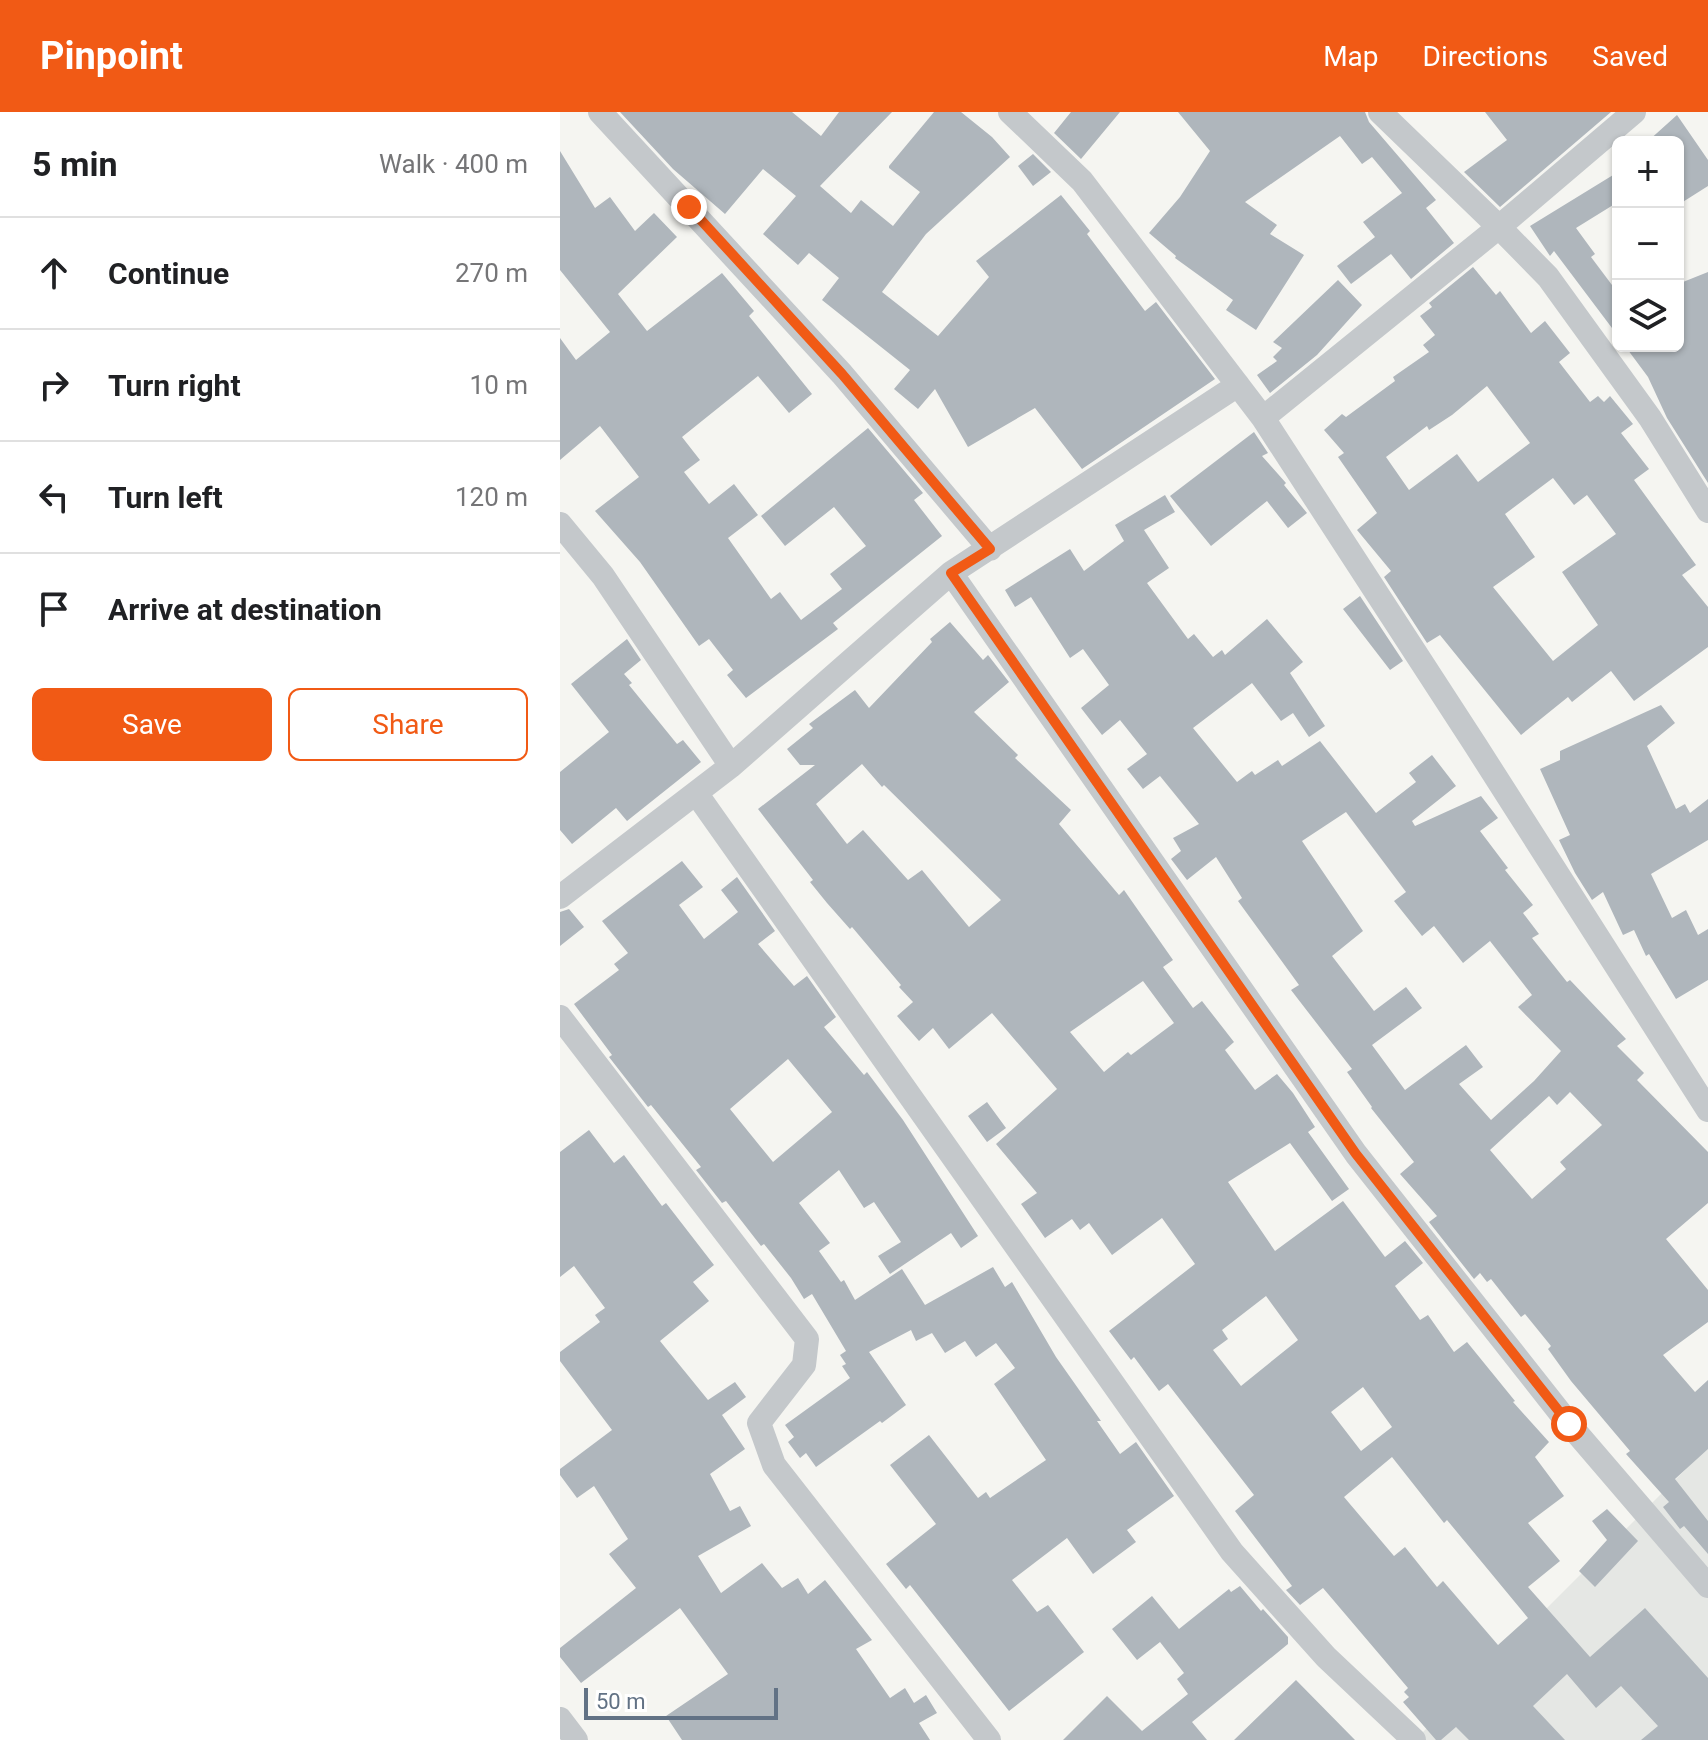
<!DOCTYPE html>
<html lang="en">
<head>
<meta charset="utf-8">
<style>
  body { margin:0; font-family:Roboto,sans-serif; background:#f6f6f6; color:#202124 }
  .controls { position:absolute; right:24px; top:24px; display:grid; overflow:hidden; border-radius:12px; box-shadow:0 2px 6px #0004 }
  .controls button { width:72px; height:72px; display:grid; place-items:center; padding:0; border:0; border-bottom:2px solid #e0e0e0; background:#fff; color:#202124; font:40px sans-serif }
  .scale { position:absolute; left:24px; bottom:20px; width:194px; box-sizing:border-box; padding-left:8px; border:4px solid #627285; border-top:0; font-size:22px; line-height:28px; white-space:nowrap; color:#627285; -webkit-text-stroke:6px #fff; paint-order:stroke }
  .stop { position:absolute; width:24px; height:24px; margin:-18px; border:6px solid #f15a15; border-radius:50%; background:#fff }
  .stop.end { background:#f15a15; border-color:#fff; box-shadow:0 2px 8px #0008 }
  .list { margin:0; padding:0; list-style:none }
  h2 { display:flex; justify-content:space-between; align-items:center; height:104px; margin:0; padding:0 32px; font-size:34px }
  h2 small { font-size:26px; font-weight:400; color:#757577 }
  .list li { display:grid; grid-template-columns:52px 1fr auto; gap:24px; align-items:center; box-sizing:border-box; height:112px; padding:0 32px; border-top:2px solid #e0e0e0 }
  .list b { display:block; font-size:30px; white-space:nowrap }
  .list em { font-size:26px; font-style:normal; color:#757577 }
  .actions { display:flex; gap:16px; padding:24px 32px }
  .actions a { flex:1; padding:18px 0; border:2px solid #f15a15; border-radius:12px; text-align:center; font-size:28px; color:#f15a15 }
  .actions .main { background:#f15a15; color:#fff }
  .icon { flex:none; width:44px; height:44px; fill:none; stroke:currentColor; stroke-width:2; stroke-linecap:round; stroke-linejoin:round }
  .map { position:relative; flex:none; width:1148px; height:1628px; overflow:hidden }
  header { display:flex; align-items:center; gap:48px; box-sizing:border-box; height:112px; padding:0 40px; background:#f15a15; color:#fff }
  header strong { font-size:38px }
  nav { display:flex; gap:44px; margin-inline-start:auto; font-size:28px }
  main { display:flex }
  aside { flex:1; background:#fff }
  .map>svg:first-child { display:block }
  .built { fill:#e5e7e4 }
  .building { fill:#afb6bc; fill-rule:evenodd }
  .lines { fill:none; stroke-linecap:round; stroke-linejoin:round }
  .street { stroke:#c4c8cb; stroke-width:24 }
  .route { stroke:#f15a15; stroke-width:10 }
</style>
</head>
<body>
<header>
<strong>Pinpoint</strong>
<nav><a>Map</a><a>Directions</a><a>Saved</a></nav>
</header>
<main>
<aside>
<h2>5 min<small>Walk · 400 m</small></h2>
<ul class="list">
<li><svg class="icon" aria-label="ahead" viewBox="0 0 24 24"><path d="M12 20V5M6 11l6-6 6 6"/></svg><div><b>Continue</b></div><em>270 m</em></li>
<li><svg class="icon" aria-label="right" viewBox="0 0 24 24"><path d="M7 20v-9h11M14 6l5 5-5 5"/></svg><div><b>Turn right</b></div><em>10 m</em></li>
<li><svg class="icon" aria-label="left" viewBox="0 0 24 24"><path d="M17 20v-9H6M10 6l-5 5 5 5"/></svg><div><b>Turn left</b></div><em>120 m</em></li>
<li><svg class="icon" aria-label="arrive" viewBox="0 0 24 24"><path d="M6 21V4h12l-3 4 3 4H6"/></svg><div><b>Arrive at destination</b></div></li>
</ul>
<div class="actions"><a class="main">Save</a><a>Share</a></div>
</aside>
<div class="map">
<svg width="1148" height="1628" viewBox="0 0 1148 1628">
  <rect width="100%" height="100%" fill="#f5f5f1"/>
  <path class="built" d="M1148,1335V1628H855Z"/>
  <path class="building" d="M60,0H232L261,24L279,0H332L260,74L291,101L301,88L333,114L360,80L329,56V54L374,0H401L432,25L450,45L366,122L322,180L378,224L429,165L416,149L501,83L530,119L527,122L585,199L596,190L655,267L522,357L475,296L408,335L375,277L358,297L334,277L350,258L262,188L279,166L249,141L238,153L203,122L236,84L203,57L165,102L113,57Z
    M511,0H560L521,47L494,21Z
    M618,0H805L809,10L876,88L866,96L894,131L851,167L831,142L791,172L777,154L815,125L803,110L842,81L812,45L802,52L780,24L685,90L717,113L710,122L744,143L696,218L666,198L673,188L615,146L616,144L589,121L620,85L650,39Z
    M925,0H1051L940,95L904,60L947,28Z
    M1117,3L1148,48V74L1118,93V30H1087Z
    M0,39L35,96L50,85L75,119L94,101L117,125L58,182L87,219L162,161L194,199L189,204L252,282L229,301L198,264L122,325L140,348L124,360L149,392L174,372L198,403L168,426L211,487L220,480L241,508L282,477L270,462L306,434L274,395L225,434L201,404L308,316L363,381L354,388L382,424L273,511L278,517L186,586L167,563L173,558L149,527L139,534L80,450L35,399L79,365L40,314L0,348V226L16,248L50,220L0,158Z
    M473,42L491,60L473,74L458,54Z
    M1058,60V90L1016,116L1035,142L1031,145L1058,181V224L994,139L990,144L970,114Z
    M913,155L936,183L940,179L971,221L985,209L1010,241L999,250L1030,290L1038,284L1044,290L1050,284L1073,312L1061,321L1089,357L1074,368L1136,453L1122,463L1148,495V535L1074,589L1051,559L1012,590L1008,585L961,623L880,523L867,531L824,465L831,459L797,418L817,401L778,345L784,341L764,318L782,302L786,305L835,269L833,265L869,240L863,233L875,223L860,204L872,195L869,191ZM927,274L970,331L918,370L897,342L849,378L826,345L867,314L869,318L892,303ZM993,366L1014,393L1027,383L1056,422L1002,460L1038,513L993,549L933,475L975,445L945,402Z
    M1148,160V371L1107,306L1088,265L1065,234H1118V172Z
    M778,168L802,193L757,243L710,281L697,263L717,249L713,245L722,236L713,230Z
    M694,320L708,341L702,344L726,371L724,373L747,401L728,416L707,389L651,434L610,384Z
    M605,383L615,400L584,418L609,456L587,471L628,527L634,522L653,545L662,538L665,543L707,507L743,550L730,561L765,614L749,625L733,601L721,609L692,571L633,616L677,670L692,659L695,663L718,648L722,654L760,629L816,701L856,670L849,661L872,643L896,674L852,709L855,714L921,684L938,706L920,719L948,756L945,758L973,793L963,801L979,822L972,826L1007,870L1010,868L1066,927L1057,934L1084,961L1077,968L1148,1040V1091L1106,1127L1148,1178V1210L1103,1243L1135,1280L1148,1268V1337L1115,1367L1148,1409V1442L1124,1414L1120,1417L1103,1395L1109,1390L1066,1342L1070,1339L1011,1269L988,1237L991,1234L965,1202L961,1205L931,1167L927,1170L920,1161L914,1167L869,1110L877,1104L840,1062L854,1050L811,996L812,995L787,960L792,957L731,878L739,873L678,789L682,786L656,745L627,768L611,747L621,739L613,726L639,712L600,664L583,677L567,657L587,642L560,608L542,623L521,596L549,573L523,537L510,546L471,485L455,495L445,478L510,437L524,459L564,429L555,413ZM786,700L846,780L834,789L862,824L874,814L903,851L930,829L972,883L958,895L1001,939L974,969L931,1008L899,972L923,955L906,933L845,978L812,933L862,896L846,875L814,899L772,844L803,819L742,729ZM1010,980L1042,1013L1000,1050L1006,1057L972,1087L930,1038L989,984L997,993Z
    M800,484L843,549L830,558L783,497Z
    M390,510L423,548L428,543L449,570L414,600L458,643L455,646L511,698L499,712L559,783L564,778L613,848L603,855L633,896L642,889L674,930L665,938L695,978L717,962L733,981L755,1015L748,1020L789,1077L772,1089L730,1031L668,1070L715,1139L783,1089L825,1145L845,1129L863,1151L835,1174L860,1208L868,1203L894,1240L907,1230L955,1289L953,1290L989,1330L975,1345L1004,1384L968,1411L1000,1449L968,1475L1030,1545L1085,1496L1148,1566V1628H1081L1098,1614L1061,1574L1036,1596L1007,1562L973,1594L1005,1628H909L896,1615L881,1628H876L843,1590L849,1585L844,1580L848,1576L763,1476L740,1493L726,1478L732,1474L675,1399L694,1383L608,1272L599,1279L574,1245L571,1248L549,1219L635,1152L602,1106L552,1143L529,1111L520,1118L512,1107L485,1126L461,1092L477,1081L436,1032L497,977L432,901L389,937L373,916L359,929L337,904L353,890L339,875L341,873L292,815L290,817L267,791L250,770L253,768L198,697L255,653H240L227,637L253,616L249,612L295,578L309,596L372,530L370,527ZM302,652L322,675L324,673L441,788L409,815L362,758L348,768L303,718L287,732L256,692ZM583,869L614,911L571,943L568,940L544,960L510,920ZM706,1184L738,1228L681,1274L653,1238L668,1227L662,1218ZM803,1275L832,1315L801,1339L771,1300ZM832,1345L884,1411L887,1408L968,1506L938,1533L883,1469L877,1475L845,1435L834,1444L784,1385Z
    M67,527L81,548L64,562L72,571L69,573L117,632L123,628L141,650L67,709L56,696L12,732L0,718V660L49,620L11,572Z
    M1101,593L1115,611L1087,634L1116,697L1125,692L1130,701L1148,687V728L1091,762L1112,806L1126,798L1138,823L1148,817V868L1116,887L1089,842L1086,844L1074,818L1063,823L1043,780L1032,788L1015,761L999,728L1010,723L980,657L1000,648V639Z
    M122,749L143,775L119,793L144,827L178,800L161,778L177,765L215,819L198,832L234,874L247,864L276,905L264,915L304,963L307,960L343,1008L418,1124L401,1136L391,1121L330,1162L318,1144L341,1130L314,1090L304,1096L279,1058L239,1091L270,1131L259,1139L281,1170L284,1168L295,1188L342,1157L365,1193L433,1155L445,1175L452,1170L496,1245L541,1309H537L560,1342L576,1330L614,1384L567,1418L576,1430L533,1462L507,1426L452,1468L477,1500L488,1493L524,1540L449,1599L350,1473L346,1477L326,1452L376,1412L330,1353L369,1323L418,1386L426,1380L430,1386L486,1348L434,1272L455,1256L436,1231L416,1245L405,1229L385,1241L372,1221L356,1229L351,1218L309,1240L346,1293L322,1311L320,1309L256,1355L246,1341L240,1346L228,1330L234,1325L225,1313L290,1266L282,1254L286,1252L280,1243L286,1239L252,1182L244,1187L231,1166L204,1132L201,1134L166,1089L162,1091L136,1058L141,1055L91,993L88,995L49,945L52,943L14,892L59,858L54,852L68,841L42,809ZM228,947L272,1000L213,1050L170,997Z
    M9,797L24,815L0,834V800Z
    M427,990L446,1016L427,1030L408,1004Z
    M29,1018L54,1051L64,1043L102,1094L106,1091L154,1153L133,1170L149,1189L100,1229L148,1288L175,1270L186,1285L162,1303L185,1337L150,1362L170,1399L180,1394L191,1414L138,1444L161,1481L202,1451L222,1476L238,1466L248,1482L265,1468L312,1528L296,1537L330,1586L345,1576L354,1591L366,1583L377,1601L359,1611L370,1628H122L106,1604L168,1562L120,1496L21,1571L0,1545V1536L76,1476L49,1442L68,1427L34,1374L17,1386L0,1363V1357L52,1318L0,1249V1240L40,1210L35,1203L45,1196L14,1154L0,1165V1040Z
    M1047,1397L1078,1429L1035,1475L1019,1459L1047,1428L1032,1409Z
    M680,1474L701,1499L703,1497L728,1525V1532L632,1610L647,1628H503L547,1584L582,1619L628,1582L617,1567L624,1561L600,1530L577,1548L552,1517L592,1484L619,1517L669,1477L671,1480Z
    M736,1568L795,1628H674Z"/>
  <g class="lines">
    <path class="street" d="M40,0L282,262L430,437
      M450,0L522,69L703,306L916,634L1148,998
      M820,0L939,115L988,165L1090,306L1148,399
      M703,306L939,115L1074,0
      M0,412L43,464L171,654
      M391,461L796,1042L1009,1312L1148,1474
      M136,681L672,1440L766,1545L854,1628
      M0,785L171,654L391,461L678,273
      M0,905L247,1227L244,1253L199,1311L214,1353L429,1628
      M0,1607L16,1628"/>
  </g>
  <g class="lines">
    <path class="route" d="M129,95L282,262L430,437L391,461L796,1042L1009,1312"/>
  </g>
</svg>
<div class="controls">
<button>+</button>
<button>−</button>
<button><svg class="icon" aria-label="layers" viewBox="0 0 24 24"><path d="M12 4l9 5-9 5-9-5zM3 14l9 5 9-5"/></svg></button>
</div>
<div class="scale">50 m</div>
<div class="stop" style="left:1009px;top:1312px"></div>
<div class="stop end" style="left:129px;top:95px"></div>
</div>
</main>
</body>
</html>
